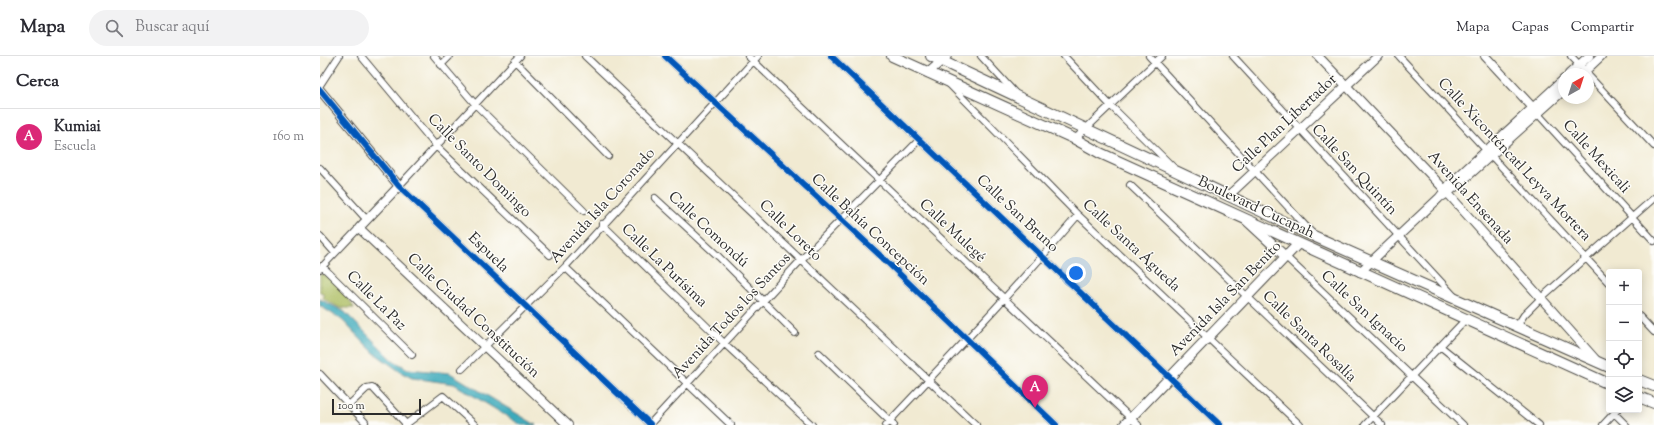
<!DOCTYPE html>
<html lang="es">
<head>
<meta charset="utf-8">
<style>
  body { margin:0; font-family:"Sorts Mill Goudy",serif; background:#f2f2f3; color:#2b2b33 }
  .controls { position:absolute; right:12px; bottom:12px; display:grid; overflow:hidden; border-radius:4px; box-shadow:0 2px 10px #0003 }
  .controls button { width:36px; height:36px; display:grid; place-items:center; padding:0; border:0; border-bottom:1px solid #e1e1e2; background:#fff; color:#2b2b33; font:20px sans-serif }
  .compass { position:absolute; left:1238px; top:12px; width:36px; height:36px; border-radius:50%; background:#fff; box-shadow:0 2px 10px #0003; rotate:39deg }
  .scale { position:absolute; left:12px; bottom:10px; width:89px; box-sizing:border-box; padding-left:4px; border:2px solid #2b2b2b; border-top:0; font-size:11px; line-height:14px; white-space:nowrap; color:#2b2b2b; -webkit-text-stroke:3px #fdfcf7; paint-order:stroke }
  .you { position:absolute; left:756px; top:217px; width:14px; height:14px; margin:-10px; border:3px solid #fff; border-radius:50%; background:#1a73e8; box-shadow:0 0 0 6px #1a73e833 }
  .badge { display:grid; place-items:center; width:26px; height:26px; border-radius:50%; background:#db2777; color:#fff; font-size:13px; font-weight:700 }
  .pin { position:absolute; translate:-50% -33px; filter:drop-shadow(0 1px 2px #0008) }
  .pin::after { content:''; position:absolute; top:21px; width:14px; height:12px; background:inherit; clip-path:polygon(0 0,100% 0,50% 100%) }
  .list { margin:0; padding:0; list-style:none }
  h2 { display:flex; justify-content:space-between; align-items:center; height:52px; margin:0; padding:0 16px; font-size:17px }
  h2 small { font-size:13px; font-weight:400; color:#7c7c81 }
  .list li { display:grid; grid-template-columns:26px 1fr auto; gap:12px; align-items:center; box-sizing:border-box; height:56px; padding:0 16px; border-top:1px solid #e1e1e2 }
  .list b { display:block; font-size:15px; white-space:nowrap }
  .list p { margin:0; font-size:13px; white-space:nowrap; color:#7c7c81 }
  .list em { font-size:13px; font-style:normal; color:#7c7c81 }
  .icon { flex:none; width:22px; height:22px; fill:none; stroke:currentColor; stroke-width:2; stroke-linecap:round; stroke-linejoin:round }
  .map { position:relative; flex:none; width:1334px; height:369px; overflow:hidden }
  header { display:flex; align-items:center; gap:24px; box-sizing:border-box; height:56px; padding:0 20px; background:#fff; border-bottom:1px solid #e1e1e2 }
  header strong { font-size:19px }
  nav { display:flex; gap:22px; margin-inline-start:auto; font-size:14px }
  .search { width:280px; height:36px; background:#f2f2f3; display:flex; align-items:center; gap:10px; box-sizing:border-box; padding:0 14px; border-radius:22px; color:#7c7c81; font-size:15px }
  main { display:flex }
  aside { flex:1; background:#fff }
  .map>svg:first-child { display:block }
  .green { fill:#aabc5f; stroke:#6a7445 }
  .water { fill:#3daabb; stroke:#346a73 }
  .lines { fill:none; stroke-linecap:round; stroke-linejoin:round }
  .minor-casing { stroke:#494844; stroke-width:8 }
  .tertiary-casing { stroke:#494844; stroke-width:10 }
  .secondary-casing { stroke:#494844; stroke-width:11 }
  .primary-casing { stroke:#494844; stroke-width:12 }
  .minor { stroke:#fff; stroke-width:6 }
  .tertiary { stroke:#fff; stroke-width:8 }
  .secondary { stroke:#fff; stroke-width:9 }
  .primary { stroke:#fff; stroke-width:10 }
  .cycleway-casing { stroke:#fdfcf7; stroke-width:8 }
  .cycleway { stroke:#0057b8; stroke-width:6 }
  .labels { text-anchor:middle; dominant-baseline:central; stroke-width:3; stroke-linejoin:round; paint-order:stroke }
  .street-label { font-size:15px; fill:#2b2b2b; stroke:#fdfcf7 }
</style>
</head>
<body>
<header>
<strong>Mapa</strong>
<div class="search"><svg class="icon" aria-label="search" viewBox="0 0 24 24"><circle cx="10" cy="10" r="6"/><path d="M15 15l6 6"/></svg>Buscar aquí</div>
<nav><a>Mapa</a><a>Capas</a><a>Compartir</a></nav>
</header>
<main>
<aside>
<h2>Cerca<small></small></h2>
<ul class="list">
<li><span class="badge">A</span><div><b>Kumiai</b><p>Escuela</p></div><em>160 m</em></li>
</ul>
</aside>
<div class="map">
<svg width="1334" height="369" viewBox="0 0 1334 369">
  <rect width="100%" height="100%" fill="#fdfcf7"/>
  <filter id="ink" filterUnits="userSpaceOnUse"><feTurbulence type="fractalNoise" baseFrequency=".025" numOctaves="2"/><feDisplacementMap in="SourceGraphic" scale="8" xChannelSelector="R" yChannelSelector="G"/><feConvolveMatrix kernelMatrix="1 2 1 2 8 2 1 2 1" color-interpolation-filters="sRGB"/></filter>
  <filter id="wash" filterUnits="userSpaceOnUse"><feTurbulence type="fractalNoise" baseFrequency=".012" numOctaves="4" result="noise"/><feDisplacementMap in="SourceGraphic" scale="16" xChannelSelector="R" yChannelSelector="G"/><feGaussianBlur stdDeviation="0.9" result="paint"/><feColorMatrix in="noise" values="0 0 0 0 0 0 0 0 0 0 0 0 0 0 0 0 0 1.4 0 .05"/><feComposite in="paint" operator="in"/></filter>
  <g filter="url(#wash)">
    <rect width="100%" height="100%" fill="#f1ead2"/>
    <path class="green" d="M2,217L21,229L34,252H20L4,243L3,237L0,236V219Z"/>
    <path class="water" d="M0,243L25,256L73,304L88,313L130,317L216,369H201L134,328L92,322L82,317L54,297L22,264L0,250Z"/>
  </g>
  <g filter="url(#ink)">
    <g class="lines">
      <defs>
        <path id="minor" d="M41,0L116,90L230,199
          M114,0L155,48L264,155
          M200,0L79,130L330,368
          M265,0L656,369
          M345,0L565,204L736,369
          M428,0L818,369
          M511,0L900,369
          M661,0L695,37
          M744,0L791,50L853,111
          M829,0L992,177
          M913,0L1134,240
          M1079,0L1289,227
          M1251,0L1268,18
          M195,5L288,100
          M121,9L130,0
          M1268,19L1334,90
          M0,29L19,0
          M630,29L758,159L980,369
          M1218,58L1334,185
          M755,83L842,0
          M0,112L47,164
          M810,129L1062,369
          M335,142L399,201L475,277
          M282,168L405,288L492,369
          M0,180L15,197
          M966,201L1143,369
          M2,210L92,299
          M245,211L411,369
          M0,213L39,172
          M1319,260L1334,276
          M1197,270L1204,259L1221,242L1334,142
          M1120,290L1219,369
          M499,297L574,369
          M142,313L245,211L438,0
          M0,318L45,366
          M29,349L47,332L52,331L87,369
          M1294,357L1306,369
          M85,369L123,340L155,369
          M329,369L481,204L599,84
          M566,369C631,300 697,231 758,159
          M1045,369L1146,263
          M1283,369L1297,354"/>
        <path id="tertiary" d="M998,0L1124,133L1276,304
          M1165,0L1216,55
          M608,17L627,0
          M1249,18L1269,0
          M1262,18L1281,0
          M0,34L79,130L39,172L248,369
          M908,140L1058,0
          M1123,140L1139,128L1244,34
          M1040,216L1119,142L1130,128L1244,23"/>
        <path id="secondary" d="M927,165L966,201
          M804,369L978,188"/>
        <path id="primary" d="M572,0L755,83L780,97L1289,328
          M611,0L996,181L1289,311
          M1319,324L1334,330
          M1319,341L1334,347"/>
      </defs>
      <use href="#minor" class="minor-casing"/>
      <use href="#tertiary" class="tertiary-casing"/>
      <use href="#secondary" class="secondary-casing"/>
      <use href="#primary" class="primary-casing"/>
      <use href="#minor" class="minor"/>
      <use href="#tertiary" class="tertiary"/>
      <use href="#secondary" class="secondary"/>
      <use href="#primary" class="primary"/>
      <defs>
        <path id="cycleway" d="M345,0L565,204L736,369
          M511,0L900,369
          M0,34L79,130L330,368"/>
      </defs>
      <use href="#cycleway" class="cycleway-casing"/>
      <use href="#cycleway" class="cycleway"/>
    </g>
  </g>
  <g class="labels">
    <g class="street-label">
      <text transform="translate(965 68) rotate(-43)">Calle Plan Libertador</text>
      <text transform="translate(1276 101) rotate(48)">Calle Mexicali</text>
      <text transform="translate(1194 104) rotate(47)">Calle Xiconténcatl Leyva Mortera</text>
      <text transform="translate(159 110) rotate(45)">Calle Santo Domingo</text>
      <text transform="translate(1034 114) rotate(47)">Calle San Quintín</text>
      <text transform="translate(1150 142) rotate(48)">Avenida Ensenada</text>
      <text transform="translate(283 150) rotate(-48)">Avenida Isla Coronado</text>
      <text transform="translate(936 152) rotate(25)">Boulevard Cucapah</text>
      <text transform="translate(697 158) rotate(43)">Calle San Bruno</text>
      <text transform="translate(388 174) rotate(43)">Calle Comondú</text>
      <text transform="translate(550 174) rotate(43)">Calle Bahía Concepción</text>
      <text transform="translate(470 175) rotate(44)">Calle Loreto</text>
      <text transform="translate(632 175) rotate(43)">Calle Mulegé</text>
      <text transform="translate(811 190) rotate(43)">Calle Santa Águeda</text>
      <text transform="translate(168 197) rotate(44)">Espuela</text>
      <text transform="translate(344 210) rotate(44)">Calle La Purísima</text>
      <text transform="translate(906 243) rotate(-46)">Avenida Isla San Benito</text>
      <text transform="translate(56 245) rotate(45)">Calle La Paz</text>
      <text transform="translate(1044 256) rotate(43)">Calle San Ignacio</text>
      <text transform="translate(153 260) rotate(43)">Calle Ciudad Constitución</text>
      <text transform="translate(412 260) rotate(-47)">Avenida Todos los Santos</text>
      <text transform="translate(989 281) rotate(44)">Calle Santa Rosalía</text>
    </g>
  </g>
</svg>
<div class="controls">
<button>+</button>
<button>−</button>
<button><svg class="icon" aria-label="locate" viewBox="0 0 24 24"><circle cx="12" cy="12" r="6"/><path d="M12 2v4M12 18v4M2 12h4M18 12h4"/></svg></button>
<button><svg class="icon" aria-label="layers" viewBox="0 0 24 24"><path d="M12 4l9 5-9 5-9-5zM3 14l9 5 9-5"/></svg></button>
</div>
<svg class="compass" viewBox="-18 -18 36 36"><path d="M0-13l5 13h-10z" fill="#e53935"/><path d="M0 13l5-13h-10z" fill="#7c7c81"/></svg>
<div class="scale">100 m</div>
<div class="you"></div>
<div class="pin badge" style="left:715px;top:352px">A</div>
</div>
</main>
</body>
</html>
